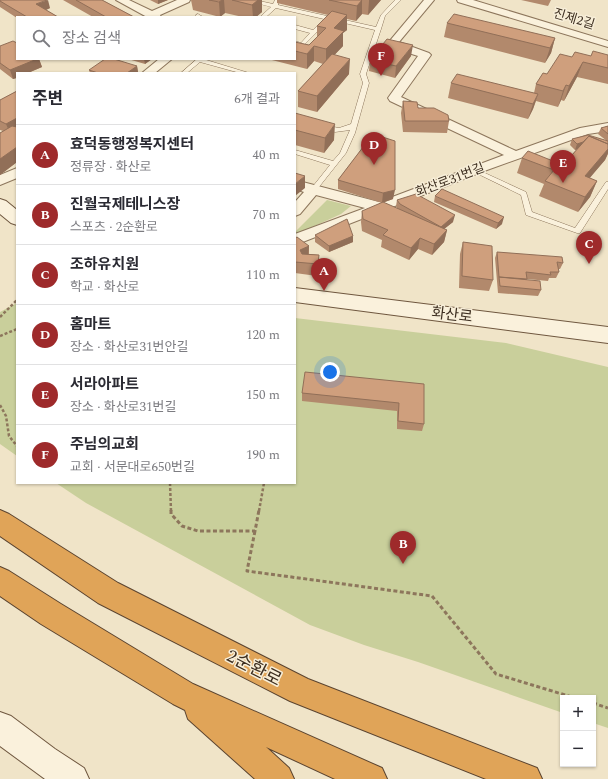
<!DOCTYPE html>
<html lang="ko">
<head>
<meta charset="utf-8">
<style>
  body { margin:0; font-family:Spectral,"Noto Sans KR",serif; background:#f7f7f7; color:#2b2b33 }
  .controls { position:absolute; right:12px; bottom:12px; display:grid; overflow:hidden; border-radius:0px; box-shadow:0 1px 3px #0004 }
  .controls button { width:36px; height:36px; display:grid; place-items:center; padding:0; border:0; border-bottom:1px solid #e1e1e2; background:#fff; color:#2b2b33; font:20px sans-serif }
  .you { position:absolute; left:330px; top:372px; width:14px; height:14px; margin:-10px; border:3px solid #fff; border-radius:50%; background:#1a73e8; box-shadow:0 0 0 6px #1a73e833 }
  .badge { display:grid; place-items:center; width:26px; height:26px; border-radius:50%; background:#9e2a2b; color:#fff; font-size:13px; font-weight:700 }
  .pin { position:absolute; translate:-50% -33px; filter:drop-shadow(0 1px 2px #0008) }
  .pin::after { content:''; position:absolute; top:21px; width:14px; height:12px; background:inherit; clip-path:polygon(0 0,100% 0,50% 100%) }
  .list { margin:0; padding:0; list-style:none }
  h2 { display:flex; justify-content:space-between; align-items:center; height:52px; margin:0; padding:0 16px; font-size:17px }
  h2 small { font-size:13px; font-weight:400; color:#7c7c81 }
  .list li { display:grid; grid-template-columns:26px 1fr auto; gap:12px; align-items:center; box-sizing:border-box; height:60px; padding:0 16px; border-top:1px solid #e1e1e2 }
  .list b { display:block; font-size:15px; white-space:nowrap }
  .list p { margin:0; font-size:13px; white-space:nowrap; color:#7c7c81 }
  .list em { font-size:13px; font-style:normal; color:#7c7c81 }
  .icon { flex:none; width:22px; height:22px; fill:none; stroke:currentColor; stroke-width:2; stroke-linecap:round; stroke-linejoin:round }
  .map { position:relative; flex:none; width:608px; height:779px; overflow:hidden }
  .search { position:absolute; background:#fff; box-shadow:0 1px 3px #0004; left:16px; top:16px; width:280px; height:44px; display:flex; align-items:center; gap:10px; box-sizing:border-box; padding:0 14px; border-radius:0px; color:#7c7c81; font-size:15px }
  .panel { position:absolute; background:#fff; box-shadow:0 1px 3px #0004; left:16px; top:72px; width:280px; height:412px; border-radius:0px }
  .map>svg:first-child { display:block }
  .green { fill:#c9cf9b }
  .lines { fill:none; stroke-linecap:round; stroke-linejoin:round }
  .lane-casing { stroke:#8d765c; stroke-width:1 }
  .street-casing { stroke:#8d765c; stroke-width:2 }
  .secondary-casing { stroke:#6f573f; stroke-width:2 }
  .highway-casing { stroke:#5b4430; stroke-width:2 }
  .path-far1 { stroke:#8d765c; stroke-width:2.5; stroke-dasharray:3 2; stroke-linecap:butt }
  .path { stroke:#8d765c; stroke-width:3; stroke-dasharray:4 2.5; stroke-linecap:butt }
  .lane { fill:#faf1dc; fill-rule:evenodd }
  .street { fill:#faf1dc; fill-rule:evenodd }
  .secondary { fill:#faf1dc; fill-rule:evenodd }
  .highway { fill:#e0a458; fill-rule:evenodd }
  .wall { fill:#b2896c }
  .shaded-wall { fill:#916f58 }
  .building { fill:#cf9f7d; stroke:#916f58 }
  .labels { text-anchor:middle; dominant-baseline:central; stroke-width:3; stroke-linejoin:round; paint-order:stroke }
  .far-street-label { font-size:13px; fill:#3d2e20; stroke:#f7eed8 }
  .street-label { font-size:15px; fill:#3d2e20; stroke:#f7eed8 }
  .near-street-label { font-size:18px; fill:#3d2e20; stroke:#f7eed8 }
</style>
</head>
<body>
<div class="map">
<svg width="608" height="779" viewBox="0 0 608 779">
  <rect width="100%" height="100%" fill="#f0e4c8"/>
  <path class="green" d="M327,200L351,206L341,214L295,235V232Z
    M17,303V456L0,444V312Z
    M295,318L506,343L608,367V728L593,723V698H563V713L418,662L364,645L310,625L86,503L56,483H295Z"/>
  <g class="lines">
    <defs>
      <path id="lane" d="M245,0H255L273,4L275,0H279L278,5L376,27L381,15L395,0H401L385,16L381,29L366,74L369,83L355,133L346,153L315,192H311L310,190L330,165L295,154V150L333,161L340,153L350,130L335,132L320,127L323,125L339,128L351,124L363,83L360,74L375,30L327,19L316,33L302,47L295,45V41L301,43L310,33L295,29V25L313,30L324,19L276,8L266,17H260L271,7Z
        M198,14L203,17H196V15Z
        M197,59H203L249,73H240L200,62L187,73H181Z
        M474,168L526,192L532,212L575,228L606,182H608V189L580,233H577L526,215L521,195L472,171L471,170Z"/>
      <path id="street" d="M116,0H129L152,11L177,0H190L189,2L160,15L161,17H147Z
        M424,0H434L399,42L429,53L431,55L401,97L516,151L580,128L608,123V131L588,134L487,170L295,245V234L365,208L316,195L300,214L295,216V202L304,192L295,189V180L379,202L504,155L390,101L388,98L418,56L393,48L388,43Z
        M457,0H473L608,41V47L458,2Z
        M159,59H172L155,73H142Z
        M17,168V178L0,185V175Z"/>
      <path id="secondary" d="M0,199L6,201L17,210V225L11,223L0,214Z
        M295,288L608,327V343L295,302Z
        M0,712L11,716L55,749L84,768L89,779H45L0,746Z"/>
      <path id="highway" d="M0,510L9,514L118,583L308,679L537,768L542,779H486L290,701L98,603L0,536Z
        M0,567L9,571L61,604L193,684L382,768L387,779H335L266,747L289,768L294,779H255L188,719L185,710L173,704L41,624L0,596Z"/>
    </defs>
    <use href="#lane" class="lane-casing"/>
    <use href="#street" class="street-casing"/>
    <use href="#secondary" class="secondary-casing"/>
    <use href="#highway" class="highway-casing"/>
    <path class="path-far1" d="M0,317L17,300
      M0,336L17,329
      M0,405L6,416L9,436L17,446
      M170,483L171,511
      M259,511L264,483"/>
    <path class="path" d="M171,510V514L182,526L198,531H255L259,510
      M255,531L247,571L432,596L496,674L575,698
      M593,703L608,708"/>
    <use href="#lane" class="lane"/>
    <use href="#street" class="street"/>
    <use href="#secondary" class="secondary"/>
    <use href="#highway" class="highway"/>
  </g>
  <path class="wall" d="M0,0L50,8L46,10L58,17H17V18L0,7Z
    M63,0H102L134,17H93Z
    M150,0H168L158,4Z
    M191,0H262V12L256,17H243L225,13L220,17L193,10Z
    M277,0H381L368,15L362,14L356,21L347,19V30L343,33V46L334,55L349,74L317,112L298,107V91L323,64L314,61L307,69L268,59H295V42L309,45L317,37V26L328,15L277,3Z
    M521,0H551L548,6Z
    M447,23L555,38L551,53L545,63L444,37Z
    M0,46L17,59H39L42,67L13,79L0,69Z
    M608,55V84L577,77L564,101L561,100L558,107L536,101L533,109L528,119L448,98L451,83L534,93L536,84L547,74L572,57Z
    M411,56L395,78L369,71L370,60Z
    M128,59H152L145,64Z
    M137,66L138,72L137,73H90L89,70Z
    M17,91V162L0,175V133L3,131L0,130V100Z
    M403,101L449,121L447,133L403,132L401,113Z
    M295,113L334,140L324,153L295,145Z
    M608,126V154L605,160L589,178L597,181L590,197L578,212L539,196L544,184L517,173L522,158L563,165L577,149L575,150L570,145L572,139L607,141L598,134L601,128Z
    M373,134L393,199L382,203L338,189V180Z
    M435,196L502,224L496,229L434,202Z
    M397,200L453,222L444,229L447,230L444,242L432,255L418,249L409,260L381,247L382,240L362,231L361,222L362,211L397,208L396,206Z
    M315,235L353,236V242L329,252L315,242Z
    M295,238L309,246V254L319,255V266L317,276L295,273Z
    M463,242L493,280L489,291L459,288L460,254Z
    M497,252L563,263L560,269H558L559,272L556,278H549L548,281L527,279L526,280L541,290L538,296L498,293L495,258Z
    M424,384V424L422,431L397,429V411L302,401V393Z"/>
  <path class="shaded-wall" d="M48,0L50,8L39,13L36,4Z
    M158,0H168L158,4Z
    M222,0H224L225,13L220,17L219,2Z
    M258,0H262V12L256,17H253L252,5Z
    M362,0V14L356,21L357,6Z
    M369,0H381L368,15L369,1Z
    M347,15V30L343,33V46L326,64V49L334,28Z
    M555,38L551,53L545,63L550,48Z
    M413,45L411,56L395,78L396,66Z
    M314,46V61L307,69V54Z
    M37,59H39L42,67L28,73H17V78L13,79L10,70Z
    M144,59H152L145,64Z
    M350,59L349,74L317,112V96Z
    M583,62L577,77L564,101L569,86Z
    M137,66L138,72L137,73H127Z
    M566,85L561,100L558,107L563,91Z
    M538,94L533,109L528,119L533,104Z
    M17,118V132L11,136L6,124Z
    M335,124L334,140L324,153L325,138Z
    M590,140L587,147L575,150L577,144Z
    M17,147V162L0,175V159Z
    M608,149V153L605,160L578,192L585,176Z
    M305,176V188L295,196V184Z
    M597,181L590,197L578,212L585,197Z
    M395,190L393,199L382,203L383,193Z
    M455,215L453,222L439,233L441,227Z
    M504,217L502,224L496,229L498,223Z
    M447,230L444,242L432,255L434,244Z
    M353,236V242L329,252V246Z
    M420,238L418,249L409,260L411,248Z
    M309,246L308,258L300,262V250Z
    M319,255V266L317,276L318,264Z"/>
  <path class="building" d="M0,0H47L36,4L58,17H27L0,1Z
    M76,0H102L134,17H106Z
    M209,0H222L219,2Z
    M232,0H258L252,5Z
    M329,0H362L357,6Z
    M332,11L347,15L334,28L344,31L326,49L314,46L307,54L295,51V42L309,45L326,28L317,26Z
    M454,14L555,38L550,48L447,23Z
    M387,39L413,45L396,66L370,60Z
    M13,41L17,43V59H37L10,70L0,63V46Z
    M593,51L608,55V68L583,62L569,86L566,85L563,91L536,84L543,73L547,74L560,54L572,57L575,52L591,56Z
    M332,54L350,59L317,96L298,91Z
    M105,59H114L137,66L127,73H98L89,70Z
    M457,74L538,94L533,104L451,83Z
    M17,91V118L6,124L0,121V100Z
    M403,101L417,102L418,108H434L448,115L449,121H405Z
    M295,113L335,124L325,138L295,130Z
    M12,126L17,127V147L0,159V133Z
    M608,126V134L601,128Z
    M373,134L395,141V190L383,193L338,180Z
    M588,135L608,141V144L589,136L583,142L577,144L572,139Z
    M589,136L608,144V149L585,176L597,181L585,197L545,181L554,170L522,158L528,151L563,165Z
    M295,173L305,176L295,184Z
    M442,189L504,217L498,223L435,196Z
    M416,194L455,215L441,227L400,204L397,200Z
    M383,202L447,230L434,244L420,238L411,248L383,235L388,230L363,219L362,211Z
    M347,219L353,236L329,246L315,235Z
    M297,237L309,246L300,250L302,254L319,255L318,264L295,262V238Z
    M463,242L492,246L493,280L462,276Z
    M497,252L562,257L563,263L557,262L559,272H550L551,275L526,272L527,279L499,277Z
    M499,277L540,281L541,290L500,286Z
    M305,372L424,384V424L398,421L399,403L302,393Z"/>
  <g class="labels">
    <g class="far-street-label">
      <text transform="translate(574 19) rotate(17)">진제2길</text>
      <text transform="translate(450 180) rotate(-21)">화산로31번길</text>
    </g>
    <g class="street-label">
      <text transform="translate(452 315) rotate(7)">화산로</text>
    </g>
    <g class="near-street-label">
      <text transform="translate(254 668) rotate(27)">2순환로</text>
    </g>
  </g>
</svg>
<div class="controls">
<button>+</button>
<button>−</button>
</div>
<div class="you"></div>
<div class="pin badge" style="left:324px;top:291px">A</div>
<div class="pin badge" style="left:403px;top:564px">B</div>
<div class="pin badge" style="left:589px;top:264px">C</div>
<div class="pin badge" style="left:374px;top:165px">D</div>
<div class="pin badge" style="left:563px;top:183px">E</div>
<div class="pin badge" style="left:381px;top:76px">F</div>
<div class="search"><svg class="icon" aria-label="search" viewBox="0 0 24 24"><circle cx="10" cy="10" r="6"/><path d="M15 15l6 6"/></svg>장소 검색</div>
<section class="panel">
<h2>주변<small>6개 결과</small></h2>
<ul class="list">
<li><span class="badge">A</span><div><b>효덕동행정복지센터</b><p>정류장 · 화산로</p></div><em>40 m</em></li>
<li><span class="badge">B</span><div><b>진월국제테니스장</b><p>스포츠 · 2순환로</p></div><em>70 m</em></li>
<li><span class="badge">C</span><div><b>조하유치원</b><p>학교 · 화산로</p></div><em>110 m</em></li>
<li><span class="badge">D</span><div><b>홈마트</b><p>장소 · 화산로31번안길</p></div><em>120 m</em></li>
<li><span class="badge">E</span><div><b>서라아파트</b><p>장소 · 화산로31번길</p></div><em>150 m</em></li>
<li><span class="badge">F</span><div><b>주님의교회</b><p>교회 · 서문대로650번길</p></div><em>190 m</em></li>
</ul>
</section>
</div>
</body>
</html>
